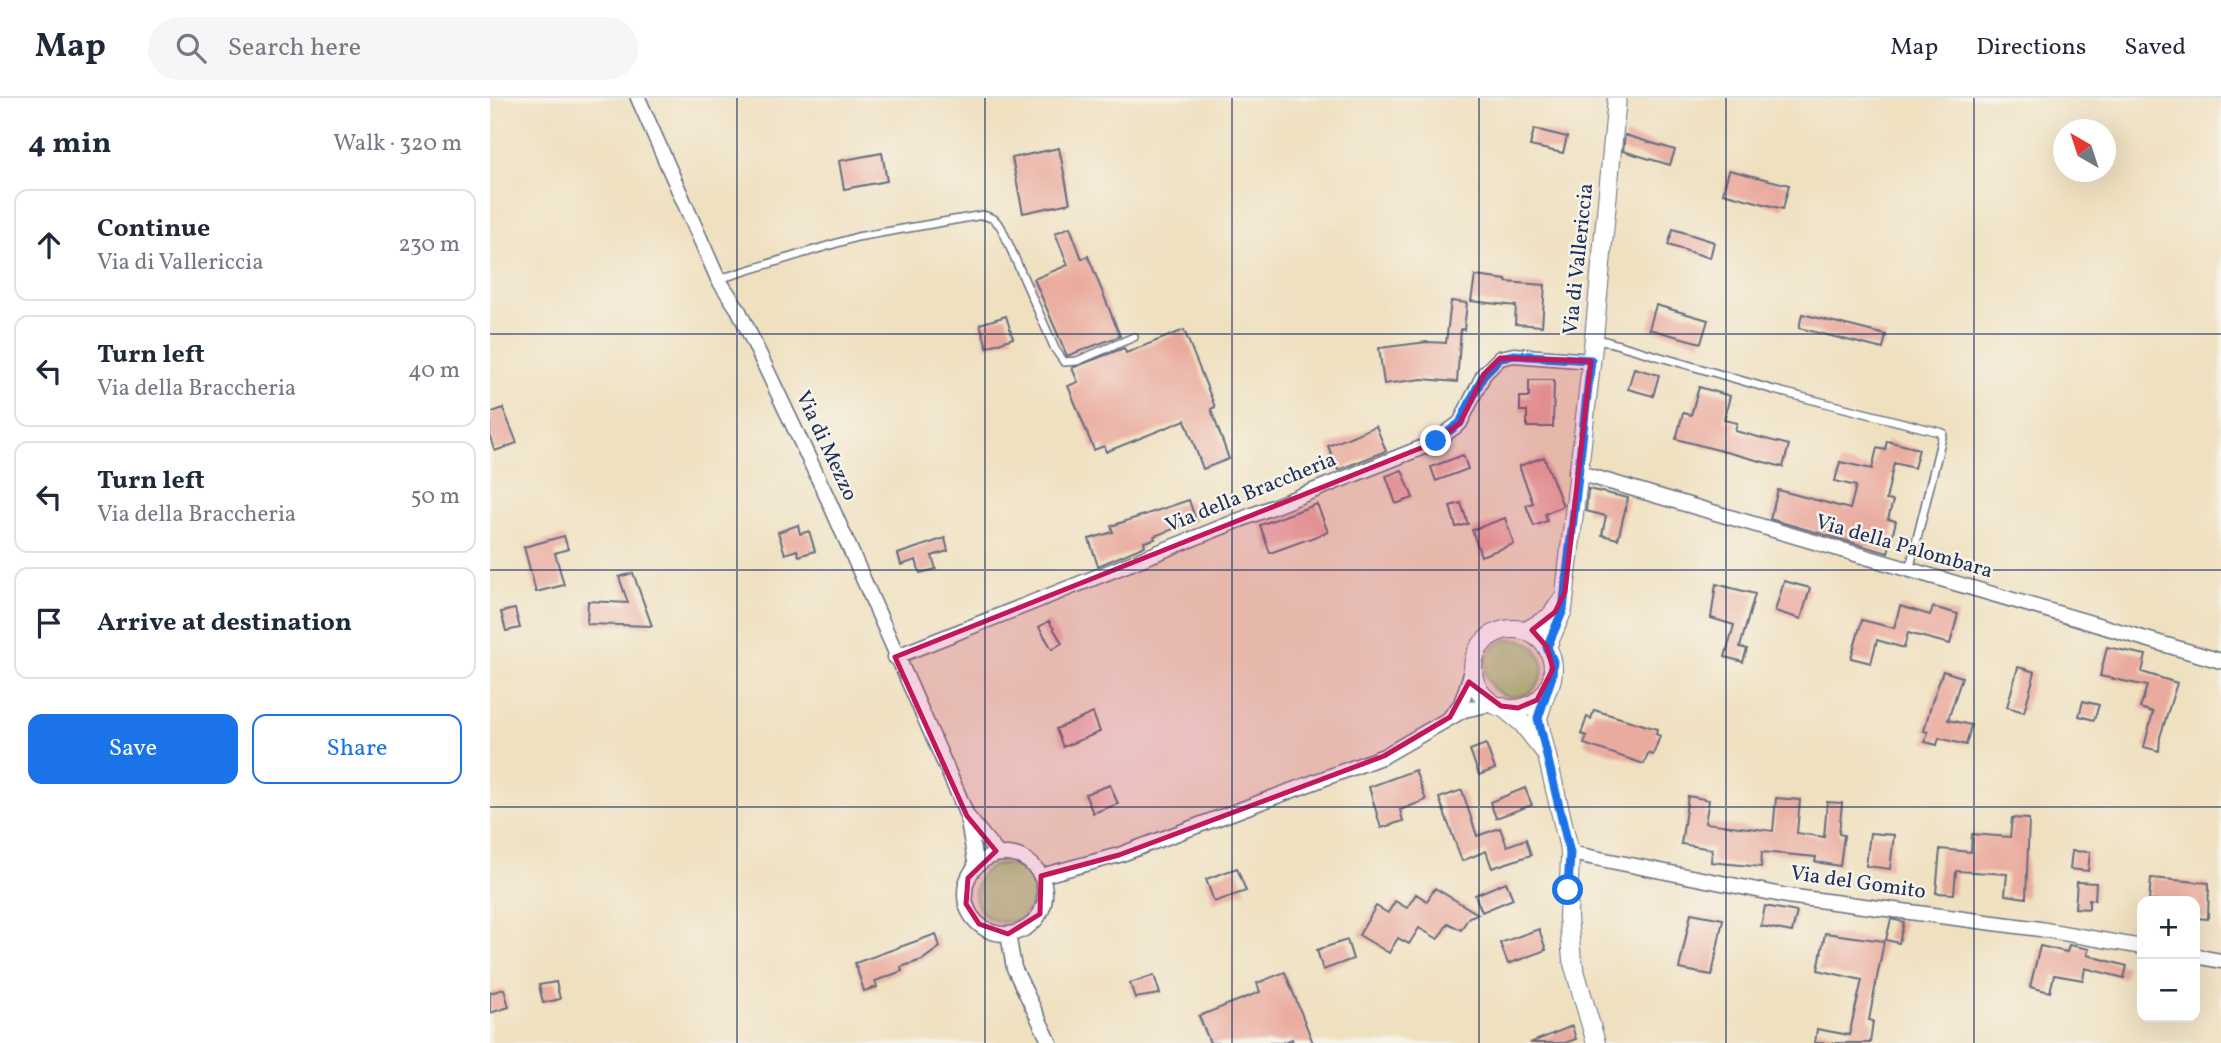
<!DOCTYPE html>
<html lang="en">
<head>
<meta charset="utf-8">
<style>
  body { margin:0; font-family:Vollkorn,serif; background:#f6f6f7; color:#1f2937 }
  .controls { position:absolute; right:21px; bottom:21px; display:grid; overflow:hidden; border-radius:14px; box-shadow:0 7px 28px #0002 }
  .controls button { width:63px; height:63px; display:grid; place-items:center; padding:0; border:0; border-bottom:2px solid #e0e1e3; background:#fff; color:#1f2937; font:35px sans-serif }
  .compass { position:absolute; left:1563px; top:21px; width:63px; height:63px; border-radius:50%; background:#fff; box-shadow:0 7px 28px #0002; rotate:321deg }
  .stop { position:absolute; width:21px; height:21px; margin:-16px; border:5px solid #1a73e8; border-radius:50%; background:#fff }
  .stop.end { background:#1a73e8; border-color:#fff; box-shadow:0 2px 7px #0008 }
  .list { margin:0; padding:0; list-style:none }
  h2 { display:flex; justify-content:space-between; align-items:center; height:91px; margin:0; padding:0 28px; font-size:30px }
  h2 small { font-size:23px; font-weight:400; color:#747a83 }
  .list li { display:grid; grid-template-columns:46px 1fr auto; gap:21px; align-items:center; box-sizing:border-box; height:112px; margin:0 14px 14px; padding:0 14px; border:2px solid #e0e1e3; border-radius:14px }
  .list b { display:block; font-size:26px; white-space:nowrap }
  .list p { margin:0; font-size:23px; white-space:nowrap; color:#747a83 }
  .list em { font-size:23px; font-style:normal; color:#747a83 }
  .actions { display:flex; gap:14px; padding:21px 28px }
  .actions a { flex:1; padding:16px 0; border:2px solid #1a73e8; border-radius:14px; text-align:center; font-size:24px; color:#1a73e8 }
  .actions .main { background:#1a73e8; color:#fff }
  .icon { flex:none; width:38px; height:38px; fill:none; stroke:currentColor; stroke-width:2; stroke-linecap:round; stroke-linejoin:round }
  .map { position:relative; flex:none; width:1731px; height:945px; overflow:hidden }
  header { display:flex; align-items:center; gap:42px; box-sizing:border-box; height:98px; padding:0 35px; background:#fff; border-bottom:2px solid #e0e1e3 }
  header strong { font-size:33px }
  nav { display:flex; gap:38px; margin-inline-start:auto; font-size:24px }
  .search { width:490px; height:63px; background:#f6f6f7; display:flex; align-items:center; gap:18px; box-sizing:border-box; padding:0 24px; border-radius:38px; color:#747a83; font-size:26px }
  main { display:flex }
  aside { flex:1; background:#fff }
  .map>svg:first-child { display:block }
  .green { fill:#a0ca77; stroke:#5e7c6a; stroke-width:2 }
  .building { fill:#eaab9f }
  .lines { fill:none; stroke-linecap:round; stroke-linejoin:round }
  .service-casing { stroke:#656d80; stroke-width:10 }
  .minor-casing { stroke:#656d80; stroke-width:17 }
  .tertiary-casing { stroke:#656d80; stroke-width:20 }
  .service { stroke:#fff; stroke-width:7 }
  .minor { stroke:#fff; stroke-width:14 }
  .tertiary { stroke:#fff; stroke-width:18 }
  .route { stroke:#1a73e8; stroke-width:9 }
  .marked { fill:#c2185b; fill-opacity:0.2; stroke:#c2185b; stroke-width:5; stroke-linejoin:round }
  .grid { fill:none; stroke:#1b2f5e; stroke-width:2; stroke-opacity:0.55 }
  .labels { text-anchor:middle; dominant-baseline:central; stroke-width:5; stroke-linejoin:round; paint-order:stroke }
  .street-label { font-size:21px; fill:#1b2f5e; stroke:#f7f3e8 }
</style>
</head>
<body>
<header>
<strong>Map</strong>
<div class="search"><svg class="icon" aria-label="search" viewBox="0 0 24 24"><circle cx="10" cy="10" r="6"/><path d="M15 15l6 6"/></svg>Search here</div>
<nav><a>Map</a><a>Directions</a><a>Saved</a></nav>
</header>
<main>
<aside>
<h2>4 min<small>Walk · 320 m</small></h2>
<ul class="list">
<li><svg class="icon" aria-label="ahead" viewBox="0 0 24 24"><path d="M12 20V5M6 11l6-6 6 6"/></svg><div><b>Continue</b><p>Via di Vallericcia</p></div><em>230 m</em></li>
<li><svg class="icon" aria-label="left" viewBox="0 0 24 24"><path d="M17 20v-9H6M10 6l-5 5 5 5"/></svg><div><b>Turn left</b><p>Via della Braccheria</p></div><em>40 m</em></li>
<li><svg class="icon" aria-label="left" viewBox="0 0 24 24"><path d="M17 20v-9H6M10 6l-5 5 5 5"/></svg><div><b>Turn left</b><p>Via della Braccheria</p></div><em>50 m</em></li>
<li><svg class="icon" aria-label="arrive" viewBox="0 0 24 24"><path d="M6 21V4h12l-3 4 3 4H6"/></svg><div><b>Arrive at destination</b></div></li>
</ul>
<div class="actions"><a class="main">Save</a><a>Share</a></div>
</aside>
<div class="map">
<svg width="1731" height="945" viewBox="0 0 1731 945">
  <rect width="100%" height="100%" fill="#f7f3e8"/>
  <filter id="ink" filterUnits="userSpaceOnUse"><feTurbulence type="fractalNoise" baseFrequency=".0143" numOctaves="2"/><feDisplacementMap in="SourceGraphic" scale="14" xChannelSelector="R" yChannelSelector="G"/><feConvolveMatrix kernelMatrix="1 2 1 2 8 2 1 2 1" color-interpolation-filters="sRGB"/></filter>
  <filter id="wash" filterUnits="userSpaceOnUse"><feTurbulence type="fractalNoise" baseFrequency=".00686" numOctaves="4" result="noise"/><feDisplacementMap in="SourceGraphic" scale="28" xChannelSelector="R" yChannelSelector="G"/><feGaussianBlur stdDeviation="1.57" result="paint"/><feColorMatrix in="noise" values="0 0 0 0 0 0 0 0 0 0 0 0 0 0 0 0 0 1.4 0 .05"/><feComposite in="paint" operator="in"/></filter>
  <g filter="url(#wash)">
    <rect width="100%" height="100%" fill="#efe0c0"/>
    <path class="green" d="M995 570a29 29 0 1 1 58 0a29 29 0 1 1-58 0Z
      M485 795a29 29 0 1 1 58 0a29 29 0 1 1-58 0Z"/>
    <g id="blocks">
      <path class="building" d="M1044,31L1077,39L1073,55L1040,48Z
        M1135,37L1185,52L1180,67L1133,53Z
        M569,50L580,105L533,115L522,60Z
        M392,55L397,83L354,91L349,63Z
        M1239,72L1299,87L1293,111L1233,95Z
        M580,129L592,161L598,158L630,238L577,258L544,181L578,167L565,135Z
        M1183,131L1224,144L1220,160L1178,147Z
        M985,178L1016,182V184L1055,187L1052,228L1025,226L1026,208L981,203Z
        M961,203L977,205L974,232L971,231L967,284L932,281L894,286L889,250L937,244L956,245Z
        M1166,207L1218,222L1211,245L1159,231Z
        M1312,216L1396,237L1393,251L1309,230Z
        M516,218L523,240L497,249L490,226Z
        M694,232L725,309L721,311L739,361L713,371L695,322L616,354L614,348L604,352L578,288L588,284L582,270L634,250L636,255Z
        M1144,270L1169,277L1163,298L1138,291Z
        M1039,282H1064L1063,329H1037V313H1030V299H1039Z
        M1209,289L1240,298L1234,322L1247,325L1245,333L1299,347L1293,369L1186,341L1193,315L1201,317Z
        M13,310L27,345L5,353L0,339V315Z
        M886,328L896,353L848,372L838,348Z
        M1397,343L1429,351L1424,370L1404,365L1396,402L1403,403L1398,421L1406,423L1398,455L1280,421L1288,392L1360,411L1366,388L1345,383L1350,364L1382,371L1387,350L1395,352Z
        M973,357L978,371L946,383L941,369Z
        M1054,359L1073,408L1055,416L1057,423L1044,428L1036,407L1043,405L1029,368Z
        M912,372L923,400L906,406L896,378Z
        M1098,391L1138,400L1128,441L1112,437L1116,418L1096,413Z
        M699,402L706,423L664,438L665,441L654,444L655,448L608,468L599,441L623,434L621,428Z
        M971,405L978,426L966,429L960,408Z
        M827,406L838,434L780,455L770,427Z
        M1015,420L1024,446L991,458L982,432Z
        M308,427L310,436L319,433L325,453L309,458L307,452L295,456L288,434Z
        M74,438L78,451L65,455L74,487L46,494L34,449Z
        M455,440L458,453L442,458L446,471L430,475L426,462L411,467L408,456Z
        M143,475L162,528L97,526L98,503L138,505L129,479Z
        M1294,483L1320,490L1311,521L1285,513Z
        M1226,486L1265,496L1250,549L1257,551L1253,564L1235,559L1244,527L1221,520Z
        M1410,508L1440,517L1443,509L1468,516L1460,546L1418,535L1414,550L1387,542L1381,565L1361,560L1372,522L1404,530Z
        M25,511L30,530L16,533L11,514Z
        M559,523L572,545L562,551L549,529Z
        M1617,549L1656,557L1652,574L1687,585L1670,639L1669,653L1654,649L1663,614L1650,610L1657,588L1610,578Z
        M1528,569L1545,574L1534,614L1517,609Z
        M1453,573L1472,579L1458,622L1481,627L1476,647L1449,640L1447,647L1435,644L1438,634L1434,633L1441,607Z
        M1593,603L1609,607L1604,622L1589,618Z
        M1104,612L1167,631L1166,636L1170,638L1163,657L1158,655L1154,666L1094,646L1097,638L1091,636L1097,619L1101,621Z
        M603,615L610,634L573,649L566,631Z
        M996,646L1005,671L989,677L980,652Z
        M925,672L936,702L910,712L913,723L891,730L879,689Z
        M620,687L628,706L603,715L595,696Z
        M1035,690L1042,707L1006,720L1000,704Z
        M972,692L987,738L1010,730L1017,748L1036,741L1041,757L1002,770L996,753L972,763L949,700Z
        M1198,698L1219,702L1215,725L1283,733L1286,700L1310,702L1307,735L1334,739L1337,704L1352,705L1349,736L1354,737L1350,768L1325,764L1326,759L1272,754L1271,769L1221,764L1222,751L1191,746Z
        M1522,720L1539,721L1536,800L1515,797L1517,776L1466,773L1464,796L1446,795L1450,751L1481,754L1482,736L1520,739Z
        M1380,735L1404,737L1400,771L1376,768Z
        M1582,753L1600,754L1598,773L1580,771Z
        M747,770L756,793L724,804L716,781Z
        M1661,780L1719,785L1718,821L1705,820V803H1659Z
        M1016,784L1023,801L992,814L985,797Z
        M1587,784L1606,785L1605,802L1599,801V811L1585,810Z
        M945,790L988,816L979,819L971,832L958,825L948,841L929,830L919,846L908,840L899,855L869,837L886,808L898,815L905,803L917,810L926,796L937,803Z
        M1275,808L1307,814L1302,834L1271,828Z
        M1201,815L1233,821L1222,877L1189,871Z
        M1401,821L1414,824L1409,845L1396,842Z
        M1049,831L1056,852L1018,866L1010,845Z
        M1335,835L1394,843L1379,922L1383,923L1380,945H1325L1327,931L1359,937L1372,882L1328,872Z
        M446,836L450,849L432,862L411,869L412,873L385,883L387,889L374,893L365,865Z
        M857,842L863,861L833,872L827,852Z
        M1579,847L1599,851L1597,857L1637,868L1634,880L1595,870L1593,882L1564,877L1560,894L1540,889L1550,848L1577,854Z
        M795,874L823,945H803L802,941L792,945H720L709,918L770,894L767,885Z
        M664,877L670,896L645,900L640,885Z
        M66,884L70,901L53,905L49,887Z
        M14,891L19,909L0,915V895Z
        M1082,928L1086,941L1075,945H1040Z"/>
    </g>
  </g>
  <g filter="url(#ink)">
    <use href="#blocks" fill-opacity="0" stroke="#656d80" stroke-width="2"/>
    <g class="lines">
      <defs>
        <path id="service" d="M229,181L367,139L493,117L504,121L511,129L565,251L574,264L587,263L644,239
          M1105,240L1284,292L1453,335L1419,473"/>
        <path id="minor" d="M148,0L228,181L248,211L338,401L469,698L477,718L486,769
          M1086,374L1731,563
          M405,559L941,346L970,325L994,276L1010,260L1024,257L1101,263
          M961,618L971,606L984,567
          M478,719L508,756
          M1080,755L1297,798L1550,831L1652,849
          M475 796a40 40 0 1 1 80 0a40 40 0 1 1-80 0Z
          M551,778L629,757L894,658L974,612L997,607L1011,608
          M518,836L524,870L560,945
          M1705,858L1731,863"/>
        <path id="tertiary" d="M983 571a40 40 0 1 1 80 0a40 40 0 1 1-80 0Z
          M1036,533L1060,519L1071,503
          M1057,549L1073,512L1104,240L1127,0
          M1057,592L1048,620L1080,755L1078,819L1082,862L1106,945
          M1011,608L1032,625L1054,653"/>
      </defs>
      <use href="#service" class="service-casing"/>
      <use href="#minor" class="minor-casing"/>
      <use href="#tertiary" class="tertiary-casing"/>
      <use href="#service" class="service"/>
      <use href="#minor" class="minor"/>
      <use href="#tertiary" class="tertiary"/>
    </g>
  </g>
  <g class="lines" filter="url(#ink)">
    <path class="route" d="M946,343L970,325L994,276L1010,260L1024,257L1101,262L1073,512L1057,549L1063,563L1062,578L1048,620L1080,755L1078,792"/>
  </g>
  <path class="marked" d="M1010,260L1101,263L1075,494L1065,514L1042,532L1057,549L1063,571L1047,602L1028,610L1011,608L979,584L960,619L894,658L629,757L551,778L550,816L518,836L489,826L476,806L478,780L506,753L477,718L405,559L941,346L970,325L994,276Z"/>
  <path class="grid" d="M247,0V945M495,0V945M742,0V945M989,0V945M1236,0V945M1484,0V945M0,236H1731M0,472H1731M0,709H1731"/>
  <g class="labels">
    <g class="street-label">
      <text transform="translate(1089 161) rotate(-84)">Via di Vallericcia</text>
      <text transform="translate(336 348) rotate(65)">Via di Mezzo</text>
      <text transform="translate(761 395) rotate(-22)">Via della Braccheria</text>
      <text transform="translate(1414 449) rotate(16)">Via della Palombara</text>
      <text transform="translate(1368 785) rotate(8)">Via del Gomito</text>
    </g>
  </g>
</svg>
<div class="controls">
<button>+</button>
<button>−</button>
</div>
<svg class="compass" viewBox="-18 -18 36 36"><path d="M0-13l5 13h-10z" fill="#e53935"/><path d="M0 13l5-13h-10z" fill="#747a83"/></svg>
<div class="stop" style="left:1078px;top:792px"></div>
<div class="stop end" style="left:946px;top:343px"></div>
</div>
</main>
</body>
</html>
